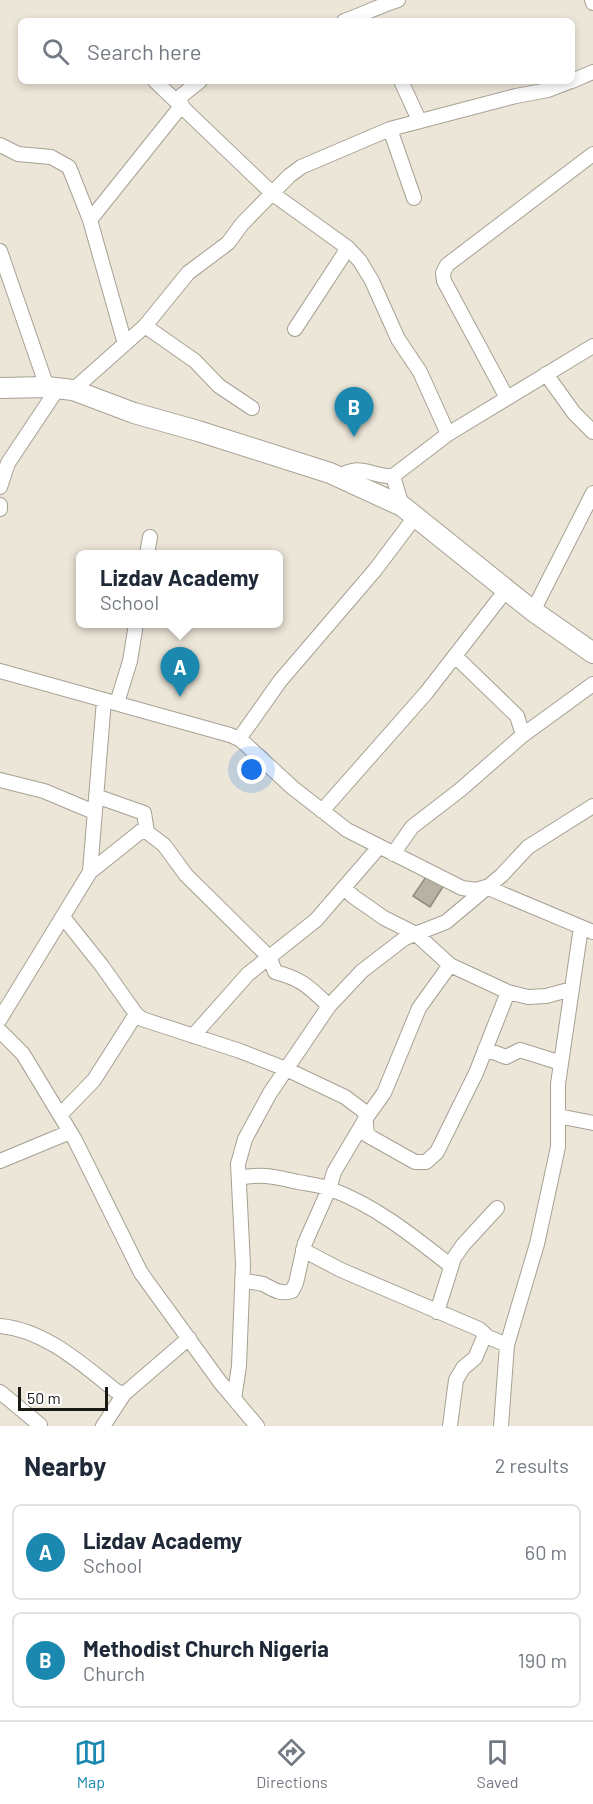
<!DOCTYPE html>
<html lang="en">
<head>
<meta charset="utf-8">
<style>
  body { margin:0; font-family:Barlow,sans-serif; background:#f2f2f3; color:#1f2937 }
  .scale { position:absolute; left:18px; bottom:15px; width:90px; box-sizing:border-box; padding-left:6px; border:3px solid #1b1914; border-top:0; font-size:16px; line-height:21px; white-space:nowrap; color:#1b1914; -webkit-text-stroke:4px #fff; paint-order:stroke }
  .you { position:absolute; left:252px; top:770px; width:21px; height:21px; margin:-15px; border:4px solid #fff; border-radius:50%; background:#1a73e8; box-shadow:0 0 0 9px #1a73e833 }
  .badge { display:grid; place-items:center; width:39px; height:39px; border-radius:50%; background:#1b89af; color:#fff; font-size:20px; font-weight:700 }
  .pin { position:absolute; translate:-50% -50px; filter:drop-shadow(0 2px 3px #0008) }
  .pin::after { content:''; position:absolute; top:32px; width:21px; height:18px; background:inherit; clip-path:polygon(0 0,100% 0,50% 100%) }
  .popup { position:absolute; left:76px; top:550px; width:207px; height:78px; box-sizing:border-box; display:grid; place-content:center; border-radius:9px; background:#fff; filter:drop-shadow(0 2px 4px #0005); font-size:20px; white-space:nowrap; color:#747a83 }
  .popup b { font-size:22px; color:#1f2937 }
  .popup::after { content:''; position:absolute; left:50%; top:100%; margin-left:-12px; border:12px solid transparent; border-top-color:#fff }
  .list { margin:0; padding:0; list-style:none }
  h2 { display:flex; justify-content:space-between; align-items:center; height:78px; margin:0; padding:0 24px; font-size:26px }
  h2 small { font-size:20px; font-weight:400; color:#747a83 }
  .list li { display:grid; grid-template-columns:39px 1fr auto; gap:18px; align-items:center; box-sizing:border-box; height:96px; margin:0 12px 12px; padding:0 12px; border:2px solid #e0e1e3; border-radius:9px }
  .list b { display:block; font-size:22px; white-space:nowrap }
  .list p { margin:0; font-size:20px; white-space:nowrap; color:#747a83 }
  .list em { font-size:20px; font-style:normal; color:#747a83 }
  .icon { flex:none; width:33px; height:33px; fill:none; stroke:currentColor; stroke-width:2; stroke-linecap:round; stroke-linejoin:round }
  .map { position:relative; flex:none; width:593px; height:1426px; overflow:hidden }
  .search { position:absolute; background:#fff; box-shadow:0 3px 9px #0003; left:18px; right:18px; top:18px; height:66px; display:flex; align-items:center; gap:15px; box-sizing:border-box; padding:0 21px; border-radius:9px; color:#747a83; font-size:22px }
  .sheet { height:294px; background:#fff }
  nav { display:flex; justify-content:space-around; align-items:center; box-sizing:border-box; height:84px; border-top:2px solid #e0e1e3; background:#fff; font-size:16px; color:#747a83 }
  nav a { display:grid; justify-items:center; gap:3px }
  nav .on { color:#1b89af }
  .map>svg:first-child { display:block }
  .building { fill:#b8b2a4; stroke:#8f8a7d; stroke-width:1.5 }
  .lines { fill:none; stroke-linecap:round; stroke-linejoin:round }
  .street-casing { stroke:#a6a193; stroke-width:16 }
  .secondary-casing { stroke:#a6a193; stroke-width:22 }
  .street { stroke:#fff; stroke-width:14 }
  .secondary { stroke:#fff; stroke-width:20 }
</style>
</head>
<body>
<div class="map">
<svg width="593" height="1426" viewBox="0 0 593 1426">
  <rect width="100%" height="100%" fill="#ece6d8"/>
  <path class="building" d="M430,871L446,882L430,907L413,896Z"/>
  <g class="lines">
    <defs>
      <path id="street" d="M592,0L593,3
        M344,21C364,14 379,6 398,0
        M155,81L273,194L348,248L360,261L372,281L398,339L420,372L448,434
        M401,81L419,120
        M572,81L593,72
        M176,100L200,81
        M390,129L414,198
        M0,145L18,154L51,157L69,167L90,220L125,344
        M90,220L182,105
        M0,251L47,387
        M145,326L195,361L219,386L252,408
        M295,329L348,248
        M546,374L574,413L593,432
        M73,390L145,326L188,273L228,243L242,224L289,176L301,167L390,129L516,96L548,90L571,81
        M507,398L444,281L443,273L447,265L593,154
        M393,476L402,506
        M339,477C360,462 371,477 393,476L448,434L593,346
        M0,487L8,463L58,388
        M0,505V509
        M147,554L150,537
        M533,611L593,493
        M455,656L517,716L523,735
        M0,671L230,735L241,740L293,788L347,830L462,888L476,890L486,887L593,932
        M117,703L130,661L136,624
        M239,739L280,681L375,570L415,517
        M0,780L44,791L94,812
        M96,796L144,813L147,832L164,845L186,875L270,958L275,972C302,979 309,987 329,1006
        M322,811L426,693L506,590
        M393,854L412,827L460,790L523,735L593,684
        M90,872L145,828
        M344,888L354,897L384,918L416,934L450,965L508,992L528,997L546,996L572,989
        M63,917L102,966L136,1014L142,1019L240,1051L286,1069L345,1097L365,1112L367,1135L415,1162H426L437,1152L476,1073L508,992
        M0,1019L90,872L104,700
        M0,1031L23,1054L75,1140L141,1273L220,1382L257,1426
        M193,1036L248,974L316,920L379,847
        M485,1049L506,1057L520,1050L561,1063
        M60,1115L94,1080L136,1014
        M558,1116L593,1123
        M0,1161L70,1132
        M239,1178C263,1173 275,1177 298,1182C309,1184 320,1185 330,1189C375,1205 414,1237 451,1266
        M303,1250L341,1270L479,1329L488,1337L507,1345
        M242,1281C249,1282 256,1282 263,1284C273,1289 280,1295 292,1291L296,1283L305,1243L329,1189L334,1172L366,1118L384,1093L419,1008L450,965
        M437,1312L454,1258L463,1245L497,1208
        M0,1326C45,1330 82,1364 116,1391L124,1394
        M0,1392L40,1425
        M234,1399L239,1366L243,1264L238,1164L245,1139L270,1093L329,1006L362,971L405,938L446,922L502,875L528,847L593,806
        M103,1426L124,1394L189,1338
        M450,1426L456,1380L463,1368L475,1358L485,1335
        M501,1426L507,1345L537,1244L558,1147V1084L581,927"/>
      <path id="secondary" d="M0,388L47,387L73,390L134,413L198,431L330,473L402,506L533,611L593,653"/>
    </defs>
    <use href="#street" class="street-casing"/>
    <use href="#secondary" class="secondary-casing"/>
    <use href="#street" class="street"/>
    <use href="#secondary" class="secondary"/>
  </g>
</svg>
<div class="scale">50 m</div>
<div class="you"></div>
<div class="pin badge" style="left:180px;top:697px">A</div>
<div class="popup"><b>Lizdav Academy</b>School</div>
<div class="pin badge" style="left:354px;top:437px">B</div>
<div class="search"><svg class="icon" aria-label="search" viewBox="0 0 24 24"><circle cx="10" cy="10" r="6"/><path d="M15 15l6 6"/></svg>Search here</div>
</div>
<section class="sheet">
<h2>Nearby<small>2 results</small></h2>
<ul class="list">
<li><span class="badge">A</span><div><b>Lizdav Academy</b><p>School</p></div><em>60 m</em></li>
<li><span class="badge">B</span><div><b>Methodist Church Nigeria</b><p>Church</p></div><em>190 m</em></li>
</ul>
</section>
<nav>
<a class="on"><svg class="icon" aria-label="map" viewBox="0 0 24 24"><path d="M3 6l6-2 6 2 6-2v14l-6 2-6-2-6 2zM9 4v14M15 6v14"/></svg>Map</a>
<a><svg class="icon" aria-label="directions" viewBox="0 0 24 24"><path d="M12 3l9 9-9 9-9-9zM9 14v-3h6M13 9l2 2-2 2"/></svg>Directions</a>
<a><svg class="icon" aria-label="saved" viewBox="0 0 24 24"><path d="M7 4h10v16l-5-4-5 4z"/></svg>Saved</a>
</nav>
</body>
</html>
